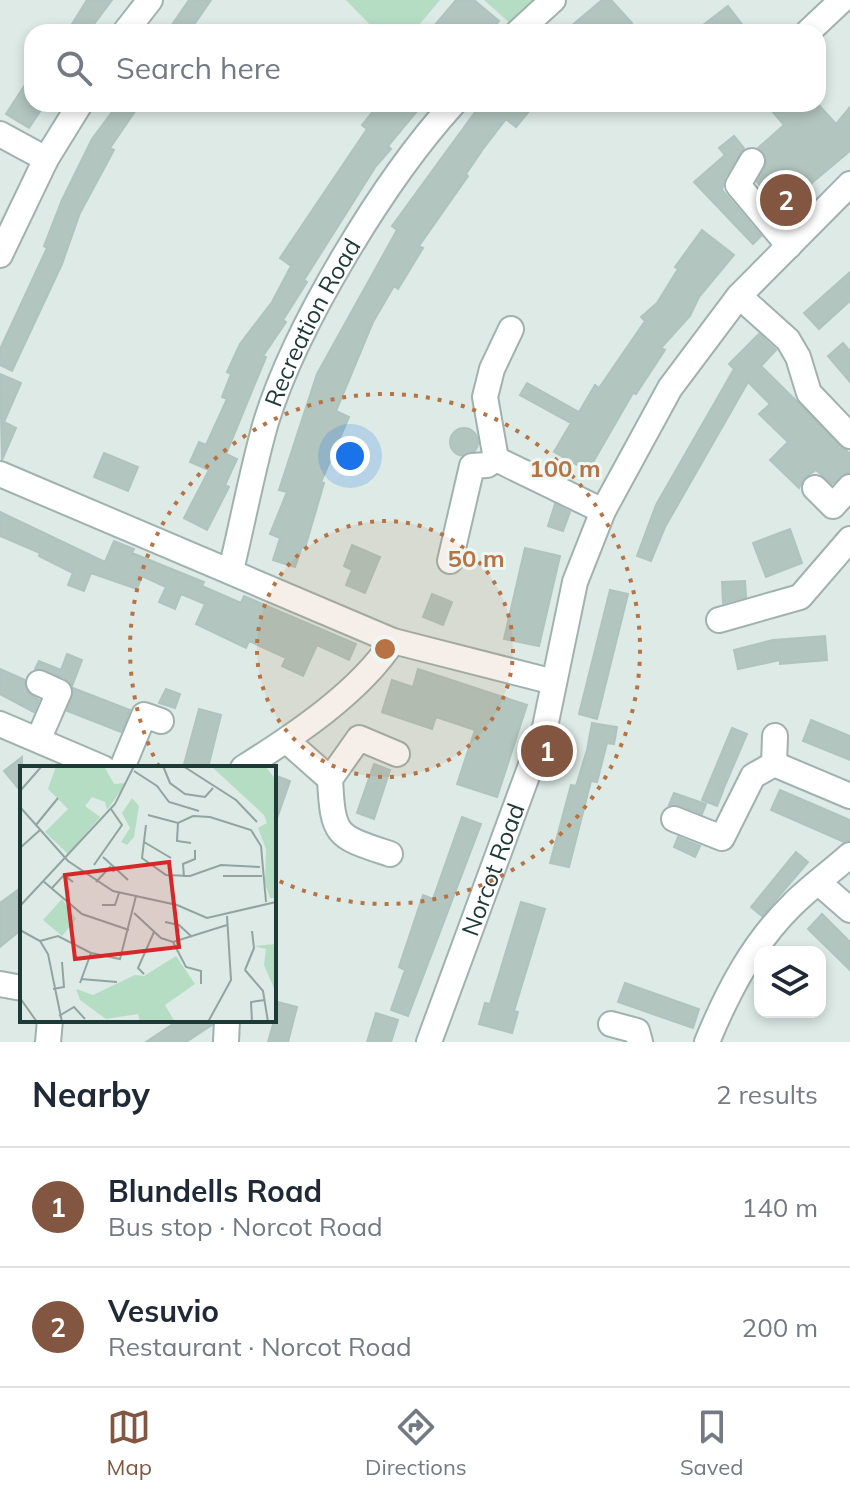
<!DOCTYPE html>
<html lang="en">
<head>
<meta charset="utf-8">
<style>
  body { margin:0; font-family:Mulish,sans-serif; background:#f6f6f7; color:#1f2937 }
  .controls { position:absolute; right:24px; bottom:24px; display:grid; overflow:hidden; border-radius:16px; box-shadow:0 4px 12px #0003 }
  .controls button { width:72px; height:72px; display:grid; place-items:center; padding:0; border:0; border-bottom:2px solid #e0e1e3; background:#fff; color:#1f2937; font:40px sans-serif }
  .you { position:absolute; left:350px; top:456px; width:28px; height:28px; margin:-20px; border:6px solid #fff; border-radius:50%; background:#1a73e8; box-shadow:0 0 0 12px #1a73e833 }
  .badge { display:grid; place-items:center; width:52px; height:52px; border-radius:50%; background:#825640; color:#fff; font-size:26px; font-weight:700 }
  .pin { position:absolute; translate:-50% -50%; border:4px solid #fff; box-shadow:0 2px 8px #0006 }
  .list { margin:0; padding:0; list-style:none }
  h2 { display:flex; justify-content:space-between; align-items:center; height:104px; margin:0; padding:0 32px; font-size:34px }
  h2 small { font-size:26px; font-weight:400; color:#747a83 }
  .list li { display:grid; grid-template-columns:52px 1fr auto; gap:24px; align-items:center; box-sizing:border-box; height:120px; padding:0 32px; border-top:2px solid #e0e1e3 }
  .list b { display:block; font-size:30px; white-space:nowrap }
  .list p { margin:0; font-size:26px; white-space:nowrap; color:#747a83 }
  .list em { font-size:26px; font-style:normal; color:#747a83 }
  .icon { flex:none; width:44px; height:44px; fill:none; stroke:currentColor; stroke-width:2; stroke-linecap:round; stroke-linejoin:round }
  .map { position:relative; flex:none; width:850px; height:1042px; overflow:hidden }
  .search { position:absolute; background:#fff; box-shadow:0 4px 12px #0003; left:24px; right:24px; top:24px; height:88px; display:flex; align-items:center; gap:20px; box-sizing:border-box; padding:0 28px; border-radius:24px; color:#747a83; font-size:30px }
  .sheet { height:344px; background:#fff }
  nav { display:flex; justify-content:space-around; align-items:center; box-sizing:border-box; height:112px; border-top:2px solid #e0e1e3; background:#fff; font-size:22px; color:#747a83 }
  nav a { display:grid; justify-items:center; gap:4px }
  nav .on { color:#825640 }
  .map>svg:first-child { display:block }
  .green { fill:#b4ddc4 }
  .building { fill:#b2c5bf; stroke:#afc4be; stroke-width:2 }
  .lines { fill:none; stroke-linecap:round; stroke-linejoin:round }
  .minor-casing { stroke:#a0b2ae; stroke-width:28 }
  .minor { stroke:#fff; stroke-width:24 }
  .ring { fill:none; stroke:#b87345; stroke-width:4; stroke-dasharray:4 8 }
  .labels { text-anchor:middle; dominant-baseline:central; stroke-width:6; stroke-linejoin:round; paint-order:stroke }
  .street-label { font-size:24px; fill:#1e3a36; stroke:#edf7f3 }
  .inset-road { fill:none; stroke:#91a4a0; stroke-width:2 }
  .view { fill:#d62828; fill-opacity:0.15; stroke:#d62828; stroke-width:4 }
  .inset-edge { fill:none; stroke:#1e3a36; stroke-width:4 }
  .centre { fill:#b87345; stroke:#edf7f3; stroke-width:4 }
  .ring-label { font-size:24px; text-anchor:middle; font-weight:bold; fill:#b87345; stroke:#edf7f3; stroke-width:6; stroke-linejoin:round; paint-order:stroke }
</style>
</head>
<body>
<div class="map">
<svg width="850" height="1042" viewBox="0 0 850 1042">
  <rect width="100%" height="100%" fill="#ddeae6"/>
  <path class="green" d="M346,0H440L413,32H377Z
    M484,0H539L513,26Z"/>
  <path class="building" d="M87,0H112L88,32H67Z
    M189,0H211L189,32H167Z
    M456,0H474L499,21L490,32H429Z
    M602,0H611L632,23L623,32L612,26L605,32H564Z
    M728,6L748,32H694Z
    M32,74V104H45L29,128L6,114Z
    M118,104H140L110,148L114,150L80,213L62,264L12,371L0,365V349L47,248L44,246L62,200L92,139Z
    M379,104L387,111L393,104H423L388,146L391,149L376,166L304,280L307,282L283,320L286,322L263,356L266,357L226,454L237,459L225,485L229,487L207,530L184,518L209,470L190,462L199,442L206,445L227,399L222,397L231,374L227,372L240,344L272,302L291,266L280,258L367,129L362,125Z
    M481,104H535L516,127L506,119L483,149L466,174L468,176L419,246L423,248L398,289L394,286L373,322L336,411L349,417L321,482L324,483L305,548L302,547L295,567L273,560L280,538L270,534L287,492L279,490L317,374L397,230L392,226Z
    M766,104H818L836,124L850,107V151L795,197L798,201L785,213L757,182L767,162L758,148L784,125Z
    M734,136L744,148L725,177L722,190L761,236L753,244L694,182L725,155L719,148Z
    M702,230L734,255L699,297L690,316L661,348L665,350L636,394L633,393L588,471L554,452L571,423L520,395L527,383L579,412L595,385L599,388L645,321L641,317L657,303L678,269L675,267Z
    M850,272V301L819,329L804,313Z
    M759,334L776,350L761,366L850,454V472L832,484L816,470L804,478L799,488L770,460L788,442L759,414L770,404L748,382L665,527L651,561L637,556L656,505L734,369L729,364Z
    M843,343L850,351V382L828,356Z
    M0,374L21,383L4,422L16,428L2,460Z
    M450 442a14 14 0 1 1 28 0a14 14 0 1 1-28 0Z
    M104,453L138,467L128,491L94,477Z
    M555,504L570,512L563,531L548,526Z
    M0,512L105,562L114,541L134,549L132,553L204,582L202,586L241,603L244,596L356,644L349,660L317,645L303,676L282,666L286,658L249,641L246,648L196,624L205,604L181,594L175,609L159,602L166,587L142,576L137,589L91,573L84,591L68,585L73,573L39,556L40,553L0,536Z
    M790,529L802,563L766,577L753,543Z
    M352,545L380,557L365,593L346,585L352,570L344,566Z
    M525,548L560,556L539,646L504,639Z
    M745,581L746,597L723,603L722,582Z
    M610,590L628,594L597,719L579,714Z
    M432,594L452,602L443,625L423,617Z
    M825,636L827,660L780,664V660L738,669L734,650L773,640Z
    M67,654L82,660L72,686L65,678L35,669L39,661L61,670Z
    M0,669L25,680L27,692L39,700L34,712L0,694Z
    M418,669L527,705L497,797L457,784L475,730L436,717L432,729L382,712L392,680L413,687Z
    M73,688L130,710L121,732L67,711Z
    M166,689L180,694L175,708L159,703Z
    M199,709L221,715L208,768H183Z
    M811,720L850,736V760L803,741Z
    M592,723L617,727L614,744L607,743L597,782L591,781L569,867L550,863L571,785L576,786L587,750Z
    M732,728L747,734L723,790L718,788L723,791L717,806L702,800Z
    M22,757V793L4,771Z
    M374,764L390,770L374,819L357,813Z
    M274,775L290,781L276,821L274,820Z
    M780,790L850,820V840L844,842L771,810Z
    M674,793L706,804L702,814L679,805H669Z
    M462,817L481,824L408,1016L391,1010L405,970L399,967L423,895L433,899Z
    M678,837L700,846L695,857L674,847Z
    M796,852L808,862L762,916L751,907Z
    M22,887V929L0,947V903Z
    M521,902L545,909L514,1011L518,1012L512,1033L479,1024L485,1003L490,1004Z
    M822,914L850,942V970L808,929Z
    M625,983L699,1009L693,1028L618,1002Z
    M274,1001L297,1007L288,1042H268L274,1021Z
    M376,1013L398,1020L391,1042H367Z
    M179,1020H212V1025L186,1042H146Z"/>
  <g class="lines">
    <defs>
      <g id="minor">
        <path d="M125,32L150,0"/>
        <path d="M518,32L553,0"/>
        <path d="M808,32L842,0"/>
        <path d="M0,134L46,159"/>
        <path d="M752,161L738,185L789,246"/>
        <path d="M0,255L46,159L80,104"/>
        <path d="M739,296L788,340L798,357L809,393L850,436"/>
        <path d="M511,329L492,369L485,397L496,459L603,511"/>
        <path d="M0,474L393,641L554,682"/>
        <path d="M815,488L833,506L850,487"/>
        <path d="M450,561L472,466L487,465L496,459"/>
        <path id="s1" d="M231,570C243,521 252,471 266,422C296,325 384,180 453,104"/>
        <path d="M719,620L800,597L850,539"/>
        <path d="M39,683L59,692L39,738"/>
        <path d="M0,724L103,768"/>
        <path d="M287,741L330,779L359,738L397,754"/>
        <path d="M774,764L850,796"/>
        <path d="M122,768L144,715L161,721"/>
        <path d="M243,768C294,736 360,692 393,641"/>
        <path d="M330,779C333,837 336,836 390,854"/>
        <path d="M674,819L722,838L753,776L774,764L775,736"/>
        <path d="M819,883L850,910"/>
        <path d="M0,984L22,988"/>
        <path d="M611,1024L637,1031L640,1042"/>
        <path d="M48,1042L50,1020"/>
        <path d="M226,1042L227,1020"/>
        <path id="s2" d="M429,1042L545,727L575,582L603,511L670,388L739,296L850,184"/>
        <path d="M707,1042C728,991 753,943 793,904C810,887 831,872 850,855"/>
      </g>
    </defs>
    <use href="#minor" class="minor-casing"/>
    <use href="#minor" class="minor"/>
  </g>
  <circle cx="385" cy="649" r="128" fill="#b87345" fill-opacity=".12"/>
  <g class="ring">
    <circle cx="385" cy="649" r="128"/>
    <path d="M159 767A255 255 0 1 1 275 879"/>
  </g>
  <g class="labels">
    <g class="street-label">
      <text stroke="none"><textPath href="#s1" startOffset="262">Recreation Road</textPath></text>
      <text stroke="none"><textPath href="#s2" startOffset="184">Norcot Road</textPath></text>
    </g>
  </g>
  <g transform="translate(20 766)">
    <rect width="256" height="256" fill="#ddeae6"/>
    <path d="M36,0H91L85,2L94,18L106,17L87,44L85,36L72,31L65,40L80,51L48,88L25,66L48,43L28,23ZM191,0H245L256,14V132H250L245,117L246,83L238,62L247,57L244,49ZM112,32L119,40L114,71L107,79L101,76L110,62L102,47ZM42,133L56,153L42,170L23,154ZM256,178V227L244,199L246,183L234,180ZM156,190L175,218L145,239L155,256H120L118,248L86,253L60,234L56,223L73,229L115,209L124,210Z" fill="#b4ddc4"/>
    <path class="inset-road" d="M143,0L150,17L165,28L185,31L193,22M163,0L216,34L237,56M114,5L137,20L149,36L179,45M0,25L22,0M0,41L48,95L93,125L157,139L187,152L256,136M128,49L158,57L173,50L190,51L231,64L241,80L246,136M158,57L157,75L171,77M16,59L38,32M126,59L122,92L146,109L170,110L201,99L240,101M124,76L151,92M0,82L20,64M83,91L108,114M74,99L102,59L91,43M203,110H242M164,111L163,98L175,93V84M23,115L62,148L109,164M76,116L90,101L94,106M31,123L44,109L53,116M82,139H95L99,127M0,140L95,38L114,0M114,147L141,172L153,176L207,159M145,156L159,159L172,171M0,164L20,175L28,188L42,256M20,175L38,170L71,187L100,193L116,130M153,176L166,201L181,205V218M225,204L243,225L248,256M225,204L234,182L232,165M124,208L118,202L134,166M61,213L97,216M60,217L71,187M33,223L44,221L42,196M0,232L17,256M39,250L54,241L65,253M188,256L211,214L207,150M232,256L231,236L245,234"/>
    <path class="view" d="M149,96L159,181L55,193L45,109Z"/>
    <rect width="256" height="256" class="inset-edge"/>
  </g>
  <circle cx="385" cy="649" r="12" class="centre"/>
  <g class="ring-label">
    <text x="565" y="477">100 m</text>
    <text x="476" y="567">50 m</text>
  </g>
</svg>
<div class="controls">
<button><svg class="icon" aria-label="layers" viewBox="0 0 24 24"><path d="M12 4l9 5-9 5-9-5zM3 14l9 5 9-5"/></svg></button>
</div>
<div class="you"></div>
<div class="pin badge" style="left:547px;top:751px">1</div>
<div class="pin badge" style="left:786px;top:200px">2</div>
<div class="search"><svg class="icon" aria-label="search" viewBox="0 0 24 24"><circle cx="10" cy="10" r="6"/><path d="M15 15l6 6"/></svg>Search here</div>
</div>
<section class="sheet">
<h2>Nearby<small>2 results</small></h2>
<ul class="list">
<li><span class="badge">1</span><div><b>Blundells Road</b><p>Bus stop · Norcot Road</p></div><em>140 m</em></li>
<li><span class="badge">2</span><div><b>Vesuvio</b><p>Restaurant · Norcot Road</p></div><em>200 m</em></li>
</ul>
</section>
<nav>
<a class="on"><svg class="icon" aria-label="map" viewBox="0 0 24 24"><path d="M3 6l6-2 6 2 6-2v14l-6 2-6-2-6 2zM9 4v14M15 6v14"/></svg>Map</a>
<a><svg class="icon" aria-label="directions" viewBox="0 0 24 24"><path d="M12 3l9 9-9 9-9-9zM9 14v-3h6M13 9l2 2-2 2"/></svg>Directions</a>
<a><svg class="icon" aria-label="saved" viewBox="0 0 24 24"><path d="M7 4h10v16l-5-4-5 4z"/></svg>Saved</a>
</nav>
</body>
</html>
